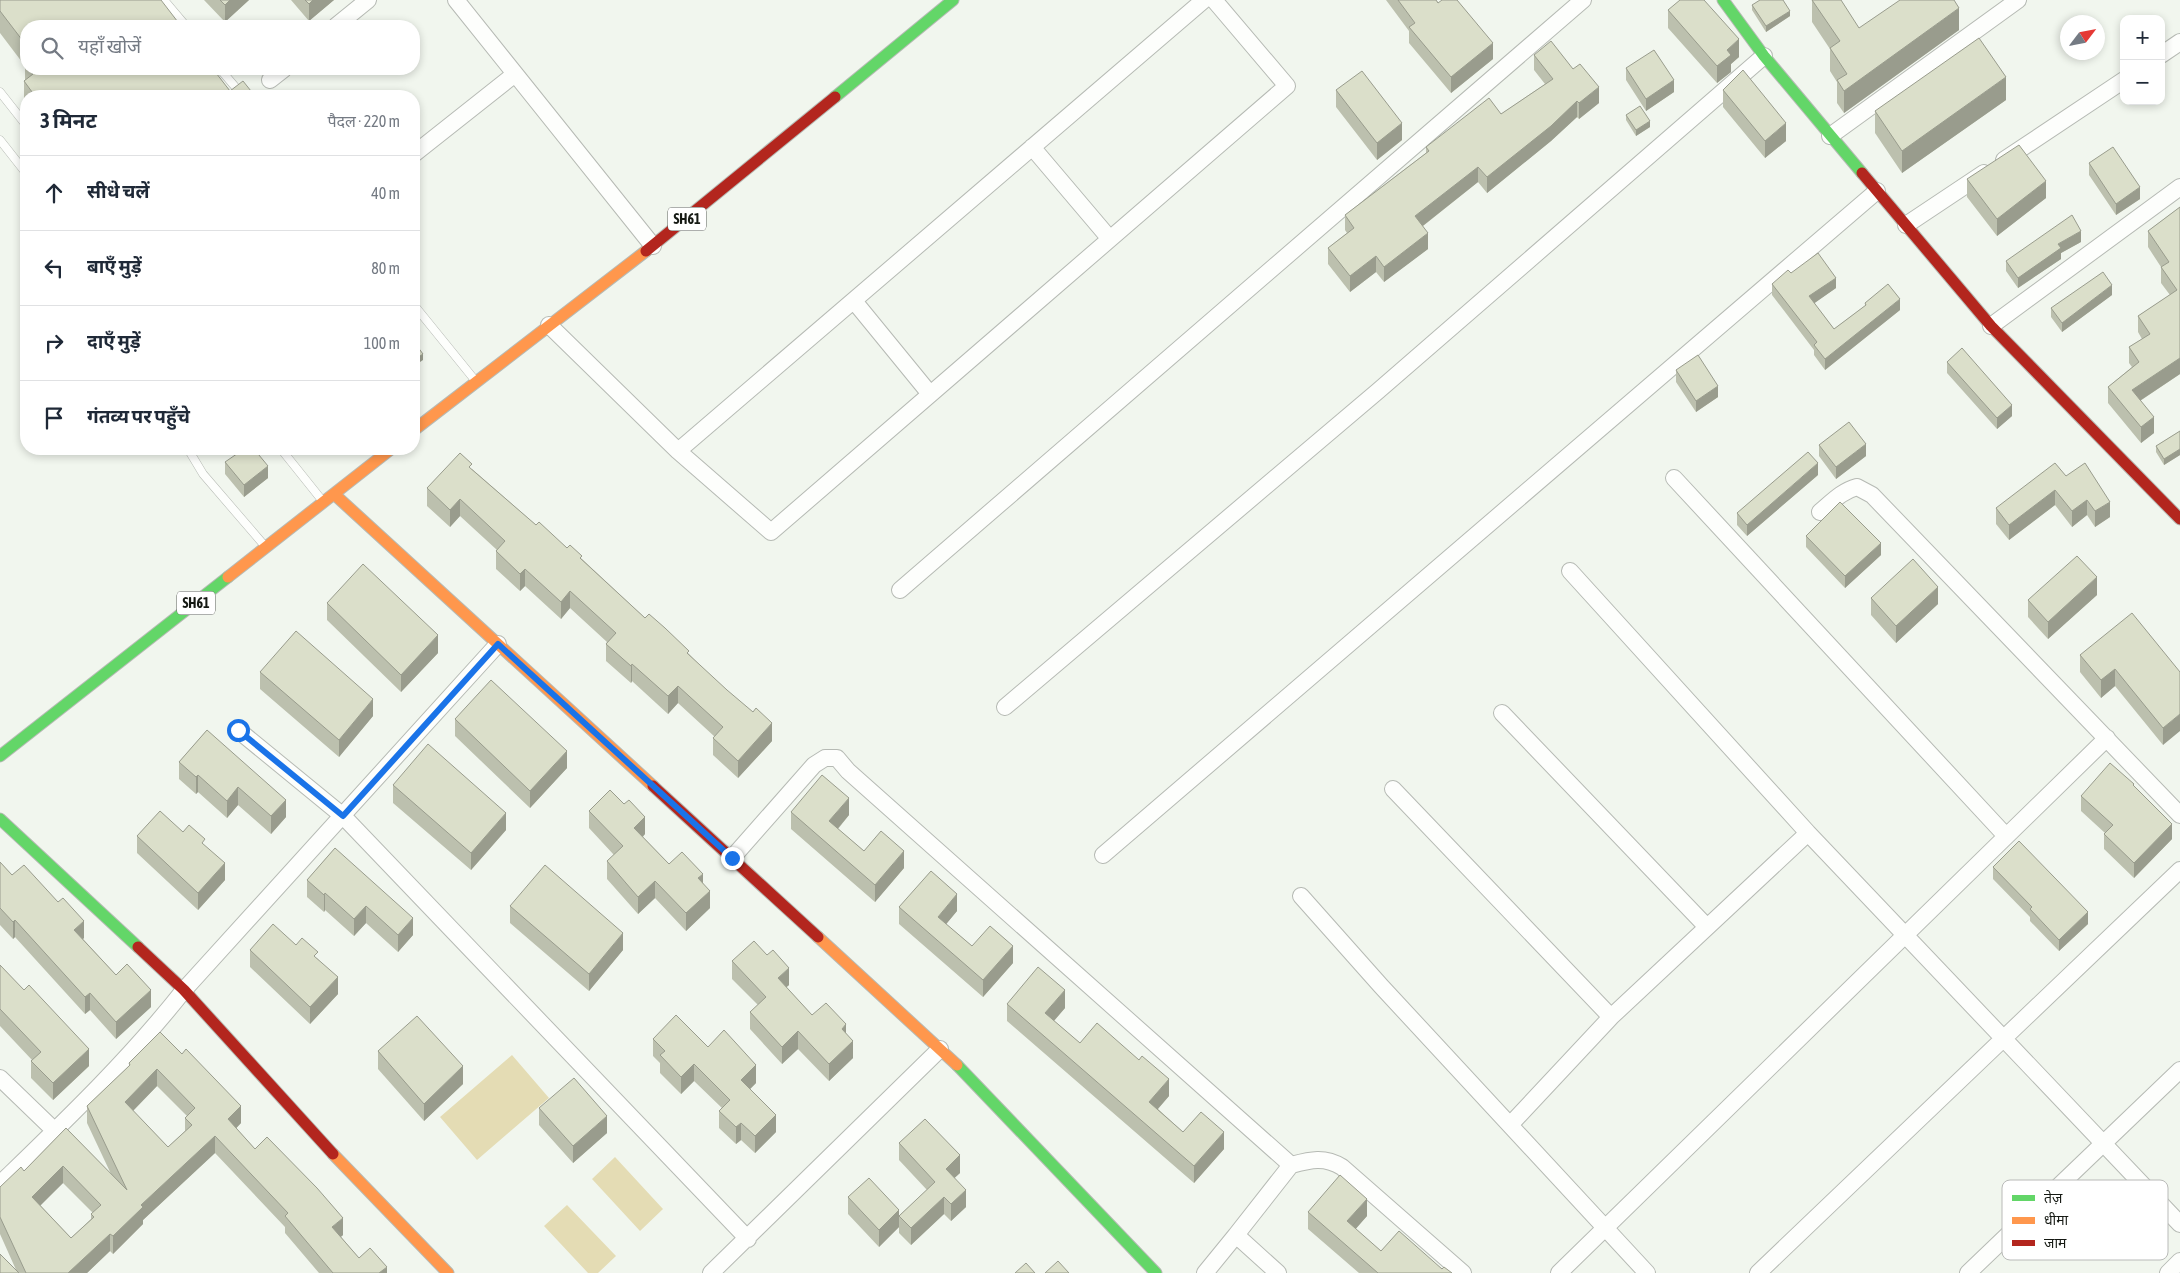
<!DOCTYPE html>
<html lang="hi">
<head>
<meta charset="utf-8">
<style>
  body { margin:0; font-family:"Asap Condensed","Noto Sans Devanagari",sans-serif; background:#f6f6f7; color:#1f2937 }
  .controls { position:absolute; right:15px; top:15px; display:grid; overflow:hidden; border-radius:10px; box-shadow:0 2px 8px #0003 }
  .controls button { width:45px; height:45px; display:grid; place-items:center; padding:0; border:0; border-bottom:1px solid #e0e1e3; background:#fff; color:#1f2937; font:25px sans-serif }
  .compass { position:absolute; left:2060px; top:15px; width:45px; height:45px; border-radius:50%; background:#fff; box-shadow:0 2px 8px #0003; rotate:58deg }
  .stop { position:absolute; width:15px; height:15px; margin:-11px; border:4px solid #1a73e8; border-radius:50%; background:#fff }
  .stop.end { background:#1a73e8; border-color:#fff; box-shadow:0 1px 5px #0008 }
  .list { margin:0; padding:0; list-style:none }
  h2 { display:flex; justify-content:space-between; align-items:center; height:65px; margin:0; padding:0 20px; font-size:21px }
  h2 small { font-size:16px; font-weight:400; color:#747a83 }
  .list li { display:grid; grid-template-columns:32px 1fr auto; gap:15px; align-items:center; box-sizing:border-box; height:75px; padding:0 20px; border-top:1px solid #e0e1e3 }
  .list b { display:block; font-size:19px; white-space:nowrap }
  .list em { font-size:16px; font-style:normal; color:#747a83 }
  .icon { flex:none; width:28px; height:28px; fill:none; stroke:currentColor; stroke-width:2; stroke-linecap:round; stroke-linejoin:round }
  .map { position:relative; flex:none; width:2180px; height:1273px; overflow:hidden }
  .search { position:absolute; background:#fff; box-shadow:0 2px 8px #0003; left:20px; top:20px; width:400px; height:55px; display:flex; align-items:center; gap:12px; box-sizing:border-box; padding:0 18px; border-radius:20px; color:#747a83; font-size:19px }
  .panel { position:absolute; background:#fff; box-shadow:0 2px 8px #0003; left:20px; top:90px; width:400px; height:365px; border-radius:20px }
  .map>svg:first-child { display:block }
  .park { fill:#e4dcb4 }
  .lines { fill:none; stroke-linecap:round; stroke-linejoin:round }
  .lane-casing { stroke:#b6bab4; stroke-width:9 }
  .street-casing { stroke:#b6bab4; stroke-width:18 }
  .fast-casing { stroke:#b6bab4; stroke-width:13 }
  .slow-casing { stroke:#b6bab4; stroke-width:13 }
  .jam-casing { stroke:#b6bab4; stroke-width:13 }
  .lane { stroke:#fdfefc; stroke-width:8 }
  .street { stroke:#fdfefc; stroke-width:16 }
  .fast { stroke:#63d668; stroke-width:11 }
  .slow { stroke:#ff974d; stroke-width:11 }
  .jam { stroke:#b3261e; stroke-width:11 }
  .wall { fill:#bcc0ae; fill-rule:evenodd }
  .shaded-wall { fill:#999c8d }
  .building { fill:#dbdfca; stroke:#999c8d; fill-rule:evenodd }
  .route { stroke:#1a73e8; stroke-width:6 }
  .labels { text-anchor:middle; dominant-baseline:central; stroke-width:4.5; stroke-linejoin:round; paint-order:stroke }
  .shield { fill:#fff; stroke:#5b5e5a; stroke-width:1 }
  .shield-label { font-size:14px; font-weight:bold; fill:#151913 }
  .key { fill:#fff; stroke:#b9bab8; stroke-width:1 }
  .key-label { font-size:14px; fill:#151913 }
</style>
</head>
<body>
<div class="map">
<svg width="2180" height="1273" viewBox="0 0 2180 1273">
  <rect width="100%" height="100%" fill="#f1f6ee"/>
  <path class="park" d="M512,1055L549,1098L477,1160L440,1117Z
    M615,1157L663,1209L640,1231L592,1179Z
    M567,1205L616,1256L598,1273H588L544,1226Z"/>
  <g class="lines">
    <defs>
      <path id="lane" d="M164,0L186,26
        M220,69L243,96
        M0,92L26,125
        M0,140L26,173
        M414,305L474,379
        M188,449L203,474L264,545
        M281,449L321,499"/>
      <path id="street" d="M456,0L653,246
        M336,26L368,0
        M2161,55L2180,42
        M270,80L284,69
        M1830,136L2018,0
        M1032,147L1110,239
        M414,154L515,74
        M2004,160L2124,80
        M1906,225L1984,173
        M854,301L930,394
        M549,325L678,451L771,532L1287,86L1214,0
        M1991,326L2180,187
        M678,451L1204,0
        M1674,478L2006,836
        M1820,512C1832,502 1842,491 1857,487L1872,495L2180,815
        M1570,571L1808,833L2180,1224
        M900,590L1583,0
        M1005,707L1378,391L1764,56
        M1502,713L1707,927
        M238,730L343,816L748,1239
        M1393,789L1611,1017
        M1103,855L1877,191
        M732,858L814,765L825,758H837L848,771L1291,1165L1236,1235L1278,1273
        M1301,896L1381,986L1647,1273
        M0,1078L55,1131
        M1510,1125L1611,1017L1808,833
        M1291,1165C1310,1160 1324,1156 1342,1167L1463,1273
        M0,1184C64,1122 129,1060 184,990L498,644
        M711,1273L940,1049
        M1205,1273L1236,1235
        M1559,1273L2107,738
        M1758,1273L2180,870
        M1968,1273L2180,1070
        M2168,1273L2180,1261"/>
      <path id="fast" d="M1723,0L1764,56L1862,173
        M835,97L953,0
        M0,756L228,577
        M0,819L138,947
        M957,1065L1156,1273"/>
      <path id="slow" d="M414,430L646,251
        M334,494L653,786
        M228,577L391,449
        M818,937L957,1065
        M333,1154L448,1273"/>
      <path id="jam" d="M1862,173L1991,326L2180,519
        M646,251L835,97
        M653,786L818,937
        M138,947L184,990L333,1154"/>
    </defs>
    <use href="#lane" class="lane-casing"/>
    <use href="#street" class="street-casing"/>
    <use href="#fast" class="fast-casing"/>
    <use href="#slow" class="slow-casing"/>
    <use href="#jam" class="jam-casing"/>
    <use href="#lane" class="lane"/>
    <use href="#street" class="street"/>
    <use href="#fast" class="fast"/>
    <use href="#slow" class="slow"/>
    <use href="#jam" class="jam"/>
  </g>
  <path class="wall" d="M0,0L26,26V69H213L230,91L255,96H26V107L24,103V81L25,80V66L0,33Z
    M204,0H249L225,22Z
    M291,0H334L309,21Z
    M1386,0H1436L1493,59L1451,93L1409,43V31Z
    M1812,0L1859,28L1959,30L1844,113L1837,103V82L1830,71V49L1812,22Z
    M1752,5L1790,16L1766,32L1752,10Z
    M1668,10L1739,57L1731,64V72L1717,83L1668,28Z
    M1534,55L1599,103L1579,119L1577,117L1551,141L1487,193L1478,182L1423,226L1428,249L1384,282L1376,272L1350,292L1328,264V248L1347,233L1345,230V215L1426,153V147L1501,114L1545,84L1534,70Z
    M1626,68L1674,92L1646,111L1626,80Z
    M1336,90L1402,140L1377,160L1336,107Z
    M1723,90L1786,141L1765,158L1723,107Z
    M2006,100L1902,173L1875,133V111Z
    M1626,115L1650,127L1636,136L1626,120Z
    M2089,163L2140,199L2116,215L2089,175Z
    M1967,179L2046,198L1997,236L1967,197Z
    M2180,207V374L2140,401L2154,433L2141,443L2108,403V387L2132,367L2129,363V347L2142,339L2138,332V316L2170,295L2161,283V267L2148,247V231Z
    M2081,242L2061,253V259L2018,288L2006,271V261Z
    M1791,273L1836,288L1814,303L1834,329L1865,306V303L1900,310L1825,370L1814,355V350L1772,295V284Z
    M2112,295L2062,332L2051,317V308Z
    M1947,362L2012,416L1997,429L1947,373Z
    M1676,370L1718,397L1696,412L1676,382Z
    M2180,431V455L2164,465L2156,452V446Z
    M1819,445L1866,456L1836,479L1819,456Z
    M225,462L268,478L244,497L225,474Z
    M472,469L536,525L582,559L645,618L689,654L772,741L738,778L713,755V738L715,737L678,703L668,714L632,681L631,683L606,661V644L607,642L570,608L561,619L525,586L520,591L496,569V551L497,550L460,516L450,527L427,506V488Z
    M1818,475L1747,536L1737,525V513Z
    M2066,476L2110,517L2095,527L2087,515L2072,527L2055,505L2009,540L1996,524V508Z
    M1806,536L1881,555L1845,588L1806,547Z
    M2097,595L2048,639L2028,617V600Z
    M1871,598L1938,604L1896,643L1871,615Z
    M327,603L438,653L401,692L327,620Z
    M2080,655L2180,672L2163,745L2115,686L2101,698L2080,672Z
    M260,672L373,716L339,757L260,689Z
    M455,719L567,768L530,808L455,736Z
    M207,730L286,817L271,834L238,805L227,818L198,792L196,794L179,779V762Z
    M393,785L506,830L471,870L393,803Z
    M2134,786L2172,839L2134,878L2104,849V834L2105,833L2081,811V796Z
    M589,811L645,834L643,837L669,864L703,883L710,908L686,931L655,898L638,914L607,879V861L614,855L589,828Z
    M791,812L849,815L838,829L864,851L904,868L875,902L791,829Z
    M183,832L205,846L225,880L198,910L137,853V836Z
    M335,848L413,935L398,952L366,923L354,936L325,910L324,912L307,897V880Z
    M0,862L12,875L84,938L83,939L116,975L151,1007L116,1039L90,1010L85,1014L15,937L13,939L0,925Z
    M1993,867L2088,924L2059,951L2030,921V917L1993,879Z
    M510,906L623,950L589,991L510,923Z
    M899,907L957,911L946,924L972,946L1013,963L983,997L899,924Z
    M296,945L318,959L338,994L310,1024L250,967V950Z
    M732,961L789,985L786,987L812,1015L846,1033L853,1058L829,1081L798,1049L782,1064L750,1029V1012L758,1005L732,979Z
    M0,965L89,1066L53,1100L31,1078V1061L32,1060L0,1026Z
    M1007,1004L1065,1008L1054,1021L1080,1043L1169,1096L1158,1109L1183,1132L1224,1149L1194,1183L1007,1021Z
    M160,1032L241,1123L236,1128L255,1149L343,1235L341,1237L359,1258L387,1273H319L285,1233V1227L215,1153L143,1220V1224L113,1254L110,1251L87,1273H0L17,1272L0,1234V1187L24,1171L66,1128L111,1174L87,1123V1106L129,1066V1063ZM157,1086L187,1116L185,1118V1131L168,1147L133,1111ZM63,1183L93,1213L91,1214V1219L71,1238L40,1205Z
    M653,1039L708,1047L756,1083L750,1089L776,1132L755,1153L741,1140L736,1144L719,1128V1111L722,1108L694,1081L681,1094L660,1073V1063L653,1056Z
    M378,1051L463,1084L424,1121L378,1069Z
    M539,1108L607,1133L573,1163L539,1125Z
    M899,1143L960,1173L954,1178L966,1207L951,1221L944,1214L911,1245L899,1233V1227L879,1247L848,1214V1197L899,1216L927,1190L899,1160Z
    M1308,1212L1367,1216L1355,1229L1381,1251L1442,1269L1452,1273H1359L1308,1229Z"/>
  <path class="shaded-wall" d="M230,0H249L225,22V5Z
    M313,0H334L309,21V4Z
    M1959,8V30L1844,113V91Z
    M1790,11V16L1766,32V26Z
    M1739,39V57L1731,64V72L1717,83V66L1727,50Z
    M1493,43V59L1451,93V77Z
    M2006,77V100L1902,173V151Z
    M1674,80V92L1646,111V99Z
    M1599,87V103L1579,119V103Z
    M1577,101V117L1551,141L1487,193V177Z
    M1650,121V127L1636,136V130Z
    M1402,123V140L1377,160V143Z
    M1786,123V141L1765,158V141Z
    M1478,167V182L1415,232V216Z
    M2046,181V198L1997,236V219Z
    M2140,187V199L2116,215V204Z
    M2081,231V242L2061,253V259L2018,288V278L2058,244Z
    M1428,233V249L1384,282V267Z
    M1376,256V272L1350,292V276Z
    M1836,278V288L1809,307V296Z
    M2112,285V295L2062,332V323Z
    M1900,299V310L1825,370V359Z
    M423,354V360L414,366V360Z
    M2180,358V374L2132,406V390Z
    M1718,386V397L1696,412V401Z
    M2012,405V416L1997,429V418Z
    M2154,417V433L2141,443V427Z
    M1866,444V456L1836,479V467Z
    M2180,449V455L2164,465V459Z
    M1818,463V475L1747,536V525Z
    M268,466V478L244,497V485Z
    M2055,490V505L2009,540V525Z
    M460,499V516L450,527V510Z
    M2087,500V515L2072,527V511Z
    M2110,502V517L2095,527V511Z
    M1881,543V555L1845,588V576Z
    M525,569V586L520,591V574Z
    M2097,577V595L2048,639V622Z
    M1938,587V604L1896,643V626Z
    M570,591V608L561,619V602Z
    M438,635V653L401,692V675Z
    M632,664V681L631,683V666Z
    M2115,669V686L2101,698V680Z
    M678,686V703L668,714V696Z
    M373,699V716L339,757V740Z
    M2180,714V731L2163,745V728Z
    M772,723V741L738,778V761Z
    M567,751V768L530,808V791Z
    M198,775V792L196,794V777Z
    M238,787V805L227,818V801Z
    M849,798V815L829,839V821Z
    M286,800V817L271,834V816Z
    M506,813V830L471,870V853Z
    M645,817V834L634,845V828Z
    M2172,824V839L2134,878V863Z
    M904,851V868L875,902V885Z
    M225,863V880L198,910V893Z
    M703,874V891L698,878Z
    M655,881V898L638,914V897Z
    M710,891V908L686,931V913Z
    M325,893V910L324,912V895Z
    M957,894V911L938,934V917Z
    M366,906V923L354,936V919Z
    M2088,912V924L2059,951V940Z
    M413,918V935L398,952V935Z
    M15,920V937L13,939V922Z
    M84,921V938L74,947V930Z
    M623,933V950L589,991V974Z
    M1013,946V963L983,997V980Z
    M789,968V985L778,995V978Z
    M338,977V994L310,1024V1007Z
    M151,990V1007L116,1039V1022Z
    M1065,990V1008L1045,1031V1013Z
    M90,993V1010L85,1014V997Z
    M846,1024V1042L842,1029Z
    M798,1031V1049L782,1064V1047Z
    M853,1041V1058L829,1081V1064Z
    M89,1049V1066L53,1100V1083Z
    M694,1064V1081L681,1094V1077Z
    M756,1065V1083L741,1098V1080Z
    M463,1066V1084L424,1121V1104Z
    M157,1069V1086L125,1119V1102Z
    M1169,1079V1096L1149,1119V1102Z
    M241,1106V1123L228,1137V1119Z
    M776,1115V1132L755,1153V1136Z
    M607,1116V1133L573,1163V1146Z
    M741,1123V1140L736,1144V1127Z
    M1224,1132V1149L1194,1183V1166Z
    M215,1136V1153L143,1220V1224L113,1254V1236L141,1205Z
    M960,1155V1173L946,1186V1169Z
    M63,1166V1183L32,1214V1197Z
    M966,1190V1207L951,1221V1204Z
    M944,1197V1214L911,1245V1228Z
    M1367,1199V1216L1347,1239V1221Z
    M899,1210V1227L879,1247V1230Z
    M343,1218V1235L332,1244V1227Z
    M110,1234V1251L87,1273H68Z
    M387,1267V1273H379Z"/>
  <path class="building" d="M0,0H161L181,26H26V45L0,11Z
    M220,0H230L225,5Z
    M305,0H313L309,4Z
    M1398,0H1436L1438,3L1442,0H1457L1493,43L1451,77L1409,27L1415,23Z
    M1680,0H1704L1739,39L1727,50L1731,55L1717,66L1668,10Z
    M1760,0H1783L1790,11L1766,26L1752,5Z
    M1812,0H1841L1859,28L1900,0H1954L1959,8L1844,91L1837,80L1847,74L1830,48L1840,41Z
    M1979,38L2006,77L1902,151L1875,111Z
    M1551,41L1573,69L1580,64L1599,87L1579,103L1577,101L1551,126L1487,177L1478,167L1415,216L1428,233L1384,267L1376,256L1350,276L1328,248L1354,228L1345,215L1429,151L1426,147L1489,98L1501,114L1553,79L1534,55Z
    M1654,50L1674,80L1646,99L1626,68Z
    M29,69H213L230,91L243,81L255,96H35L24,81L33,74Z
    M1743,70L1786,123L1765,141L1723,90Z
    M1362,71L1402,123L1377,143L1336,90Z
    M1640,106L1650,121L1636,130L1626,115Z
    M2019,145L2046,181L1997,219L1967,179Z
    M2113,147L2140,187L2116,204L2089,163Z
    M2180,207V358L2132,390L2154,417L2141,427L2108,387L2139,362L2129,347L2150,334L2138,316L2177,290L2161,267L2169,262L2148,231Z
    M2072,215L2081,231L2058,244L2061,248L2018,278L2006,261Z
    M1818,253L1836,278L1809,296L1834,329L1866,305L1865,303L1888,284L1900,299L1825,359L1814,345L1817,342L1772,284L1788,270L1791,273Z
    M2103,272L2112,285L2062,323L2051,308Z
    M414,342L423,354L414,360Z
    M1962,348L2012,405L1997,418L1947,362Z
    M1698,355L1718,386L1696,401L1676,370Z
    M1849,422L1866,444L1836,467L1819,445Z
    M2180,431V449L2164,459L2156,446Z
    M244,449H254L268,466L244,485L225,462Z
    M1808,452L1818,463L1747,525L1737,513Z
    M460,453L472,464L469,467L536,525L539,522L567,548L570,545L582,556L580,558L645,618L649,614L665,628L689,651L687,653L727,690L753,712L756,708L772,723L738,761L713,738L723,727L678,686L668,696L632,664L631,666L606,644L616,633L570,591L561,602L525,569L520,574L496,551L505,541L460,499L450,510L427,488Z
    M2055,463L2066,476L2085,463L2110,502L2095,511L2087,500L2072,511L2055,490L2009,525L1996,508Z
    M1840,502L1881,543L1845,576L1806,536Z
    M2077,556L2097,577L2048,622L2028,600Z
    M1913,559L1938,587L1896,626L1871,598Z
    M363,564L438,635L401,675L327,603Z
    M2132,613L2180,672V714L2163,728L2115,669L2101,680L2080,655Z
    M296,631L373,699L339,740L260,672Z
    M491,680L567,751L530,791L455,719Z
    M207,730L286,800L271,816L238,787L227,801L198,775L196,777L179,762Z
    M428,744L506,813L471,853L393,785Z
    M2110,763L2134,784L2133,785L2172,824L2134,863L2104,834L2113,825L2081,796Z
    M822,775L849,798L829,821L864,851L881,831L904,851L875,885L791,812Z
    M610,790L624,804L629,800L645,817L634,828L669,864L682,852L703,874L698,878L710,891L686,913L655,881L638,897L607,861L623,846L589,811Z
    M160,811L183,832L189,825L205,839L202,843L225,863L198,893L137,836Z
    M2019,841L2088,912L2059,940L2030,909L2032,907L1993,867Z
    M335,848L413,918L398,935L366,906L354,919L325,893L324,895L307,880Z
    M0,862L12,875L24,865L58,902L63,898L84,921L74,930L116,975L127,964L151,990L116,1022L90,993L85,997L15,920L13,922L0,908Z
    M545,865L623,933L589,974L510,906Z
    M931,871L957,894L938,917L972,946L990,926L1013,946L983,980L899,907Z
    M273,924L296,945L302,938L318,952L314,956L338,977L310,1007L250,950Z
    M754,941L767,955L773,950L789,968L778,978L812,1015L826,1003L846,1024L842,1029L853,1041L829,1064L798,1031L782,1047L750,1012L766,997L732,961Z
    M0,965L24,990L29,985L89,1049L53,1083L31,1061L41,1052L0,1009Z
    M1038,967L1065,990L1045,1013L1080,1043L1097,1023L1139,1060L1142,1056L1169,1079L1149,1102L1183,1132L1201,1112L1224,1132L1194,1166L1007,1004Z
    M676,1015L708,1047L724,1030L756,1065L741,1080L776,1115L755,1136L741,1123L736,1127L719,1111L730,1100L694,1064L681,1077L660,1055L665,1051L653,1039Z
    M417,1016L463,1066L424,1104L378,1051Z
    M160,1032L182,1054L186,1049L241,1106L228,1119L255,1149L267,1137L317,1188L343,1218L332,1227L359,1258L370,1248L387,1267L379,1273H333L285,1216L288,1213L215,1136L141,1205L143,1207L113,1236L110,1234L68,1273H26L0,1217V1187L21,1167L24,1171L66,1128L127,1190L87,1106L130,1065L129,1063ZM157,1069L195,1108L185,1118L192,1125L168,1147L125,1102ZM63,1166L101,1205L91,1214L94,1217L71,1238L32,1197Z
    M574,1078L607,1116L573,1146L539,1108Z
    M925,1119L960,1155L946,1169L966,1190L951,1204L944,1197L911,1228L899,1216L935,1182L899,1143Z
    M1340,1175L1367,1199L1347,1221L1381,1251L1399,1231L1442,1269L1444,1267L1452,1273H1378L1308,1212Z
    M869,1178L899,1210L879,1230L848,1197Z
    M0,1254L19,1273H0Z
    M1058,1261L1069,1273H1045Z
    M1026,1263L1035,1273H1015Z"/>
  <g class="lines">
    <path class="route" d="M238,730L343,816L498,644L732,858"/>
  </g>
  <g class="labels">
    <g class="shield">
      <rect x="668" y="207.5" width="38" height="23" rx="4"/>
      <rect x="177" y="591.5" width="38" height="23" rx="4"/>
    </g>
    <g class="shield-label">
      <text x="687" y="219">SH61</text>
      <text x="196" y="603">SH61</text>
    </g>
  </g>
  <rect x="2002" y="1180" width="166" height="80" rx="8" class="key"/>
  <rect x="2012" y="1195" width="23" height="6" fill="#63d668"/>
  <rect x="2012" y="1217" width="23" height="7" fill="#ff974d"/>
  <rect x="2012" y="1240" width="23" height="6" fill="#b3261e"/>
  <g class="key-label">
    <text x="2044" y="1203">तेज़</text>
    <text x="2044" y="1225">धीमा</text>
    <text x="2044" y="1248">जाम</text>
  </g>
</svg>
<div class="controls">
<button>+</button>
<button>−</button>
</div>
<svg class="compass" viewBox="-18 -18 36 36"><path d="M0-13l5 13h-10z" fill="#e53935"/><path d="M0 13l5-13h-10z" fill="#747a83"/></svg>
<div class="stop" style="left:238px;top:730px"></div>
<div class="stop end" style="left:732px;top:858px"></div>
<div class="search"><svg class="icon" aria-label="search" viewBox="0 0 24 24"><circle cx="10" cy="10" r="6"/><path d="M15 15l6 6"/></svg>यहाँ खोजें</div>
<section class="panel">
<h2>3 मिनट<small>पैदल · 220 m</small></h2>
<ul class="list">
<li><svg class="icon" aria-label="ahead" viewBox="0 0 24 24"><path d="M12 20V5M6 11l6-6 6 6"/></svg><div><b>सीधे चलें</b></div><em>40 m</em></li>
<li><svg class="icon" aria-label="left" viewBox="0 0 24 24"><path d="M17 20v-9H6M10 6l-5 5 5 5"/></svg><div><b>बाएँ मुड़ें</b></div><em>80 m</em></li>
<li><svg class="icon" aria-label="right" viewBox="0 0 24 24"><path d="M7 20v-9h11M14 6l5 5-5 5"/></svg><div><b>दाएँ मुड़ें</b></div><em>100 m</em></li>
<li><svg class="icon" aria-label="arrive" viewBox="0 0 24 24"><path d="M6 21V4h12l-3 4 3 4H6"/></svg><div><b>गंतव्य पर पहुँचे</b></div></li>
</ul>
</section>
</div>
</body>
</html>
